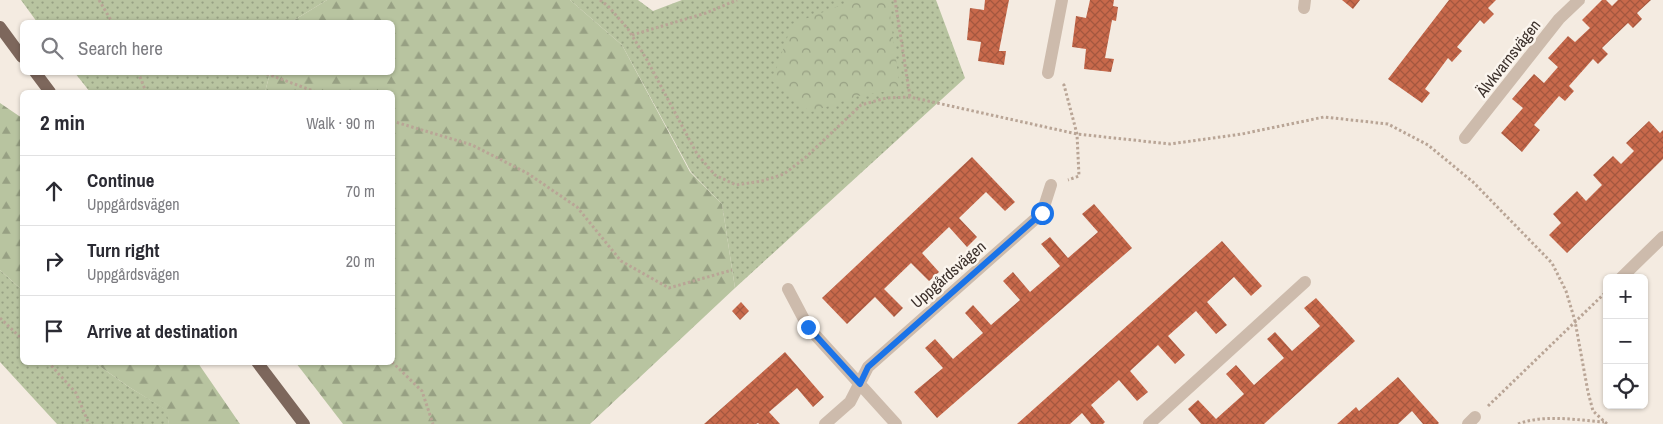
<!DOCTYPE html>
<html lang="en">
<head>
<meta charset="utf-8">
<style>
  body { margin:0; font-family:"Archivo Narrow",sans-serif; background:#f7f7f7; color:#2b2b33 }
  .controls { position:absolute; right:15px; bottom:15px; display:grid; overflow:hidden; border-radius:8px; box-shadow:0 1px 4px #0004 }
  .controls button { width:45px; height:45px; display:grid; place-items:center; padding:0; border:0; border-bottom:1px solid #e1e1e2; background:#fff; color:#2b2b33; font:25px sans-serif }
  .stop { position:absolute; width:15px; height:15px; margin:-11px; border:4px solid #1a73e8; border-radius:50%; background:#fff }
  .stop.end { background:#1a73e8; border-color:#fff; box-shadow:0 1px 5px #0008 }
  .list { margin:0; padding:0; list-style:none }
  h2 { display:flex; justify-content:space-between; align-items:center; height:65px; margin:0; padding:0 20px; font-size:21px }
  h2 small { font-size:16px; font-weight:400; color:#7c7c81 }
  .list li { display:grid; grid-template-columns:32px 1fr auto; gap:15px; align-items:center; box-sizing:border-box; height:70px; padding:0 20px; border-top:1px solid #e1e1e2 }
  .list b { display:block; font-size:19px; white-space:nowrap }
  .list p { margin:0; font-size:16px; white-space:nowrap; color:#7c7c81 }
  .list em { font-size:16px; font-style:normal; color:#7c7c81 }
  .icon { flex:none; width:28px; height:28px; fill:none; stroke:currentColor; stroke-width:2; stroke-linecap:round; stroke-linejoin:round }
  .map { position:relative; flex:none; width:1663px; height:424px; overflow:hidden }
  .search { position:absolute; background:#fff; box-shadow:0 1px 4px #0004; left:20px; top:20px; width:375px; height:55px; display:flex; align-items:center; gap:12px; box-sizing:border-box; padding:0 18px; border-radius:8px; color:#7c7c81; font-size:19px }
  .panel { position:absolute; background:#fff; box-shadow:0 1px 4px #0004; left:20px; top:90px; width:375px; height:275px; border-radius:8px }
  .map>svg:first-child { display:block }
  .grass { fill:url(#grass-dots) }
  .forest { fill:url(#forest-firs) }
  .park { fill:url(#park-crowns) }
  .building { fill:url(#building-cross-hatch) }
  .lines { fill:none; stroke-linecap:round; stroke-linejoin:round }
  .path { stroke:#b9a596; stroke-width:3; stroke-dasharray:2.5 2.5; stroke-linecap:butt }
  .minor { stroke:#cdbbac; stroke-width:12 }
  .major { stroke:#7d675c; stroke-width:12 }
  .route { stroke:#1a73e8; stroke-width:6 }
  .labels { text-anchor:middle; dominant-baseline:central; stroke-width:5; stroke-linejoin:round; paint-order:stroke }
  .street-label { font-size:16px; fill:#3b302b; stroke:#fbf5ee }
</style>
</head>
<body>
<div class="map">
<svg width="1663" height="424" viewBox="0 0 1663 424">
  <defs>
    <pattern id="grass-dots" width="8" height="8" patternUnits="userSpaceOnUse" patternTransform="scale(1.25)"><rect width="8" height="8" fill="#b8c4a0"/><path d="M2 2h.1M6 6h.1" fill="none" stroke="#97a083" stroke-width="1.8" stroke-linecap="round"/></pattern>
    <pattern id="forest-firs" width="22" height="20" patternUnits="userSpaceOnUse" patternTransform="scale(1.25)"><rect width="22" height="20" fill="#b8c4a0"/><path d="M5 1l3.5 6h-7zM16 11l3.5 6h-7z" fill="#97a083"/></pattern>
    <pattern id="park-crowns" width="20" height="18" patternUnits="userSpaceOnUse" patternTransform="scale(1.25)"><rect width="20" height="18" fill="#b8c4a0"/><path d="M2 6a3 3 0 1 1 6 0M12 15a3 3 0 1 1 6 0" fill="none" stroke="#97a083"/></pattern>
    <pattern id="building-cross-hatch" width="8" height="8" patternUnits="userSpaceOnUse" patternTransform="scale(1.25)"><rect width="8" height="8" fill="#c8694b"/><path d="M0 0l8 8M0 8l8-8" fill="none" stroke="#a4573f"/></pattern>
  </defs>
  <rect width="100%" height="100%" fill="#f4ebe1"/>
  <path class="grass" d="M21,0H327L291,22H37Z
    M570,0H638L653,11L682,0H936L965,78L735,288L722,204L691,172L622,45Z
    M75,73H270L265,92H90Z
    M0,270L22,290V362L95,363L129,387L167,410L169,424H57L0,362Z"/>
  <path class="forest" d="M327,0H570L622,45L690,172L722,204L735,288L590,424H343L296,363L392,362V92H265L270,73L392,72V22H291Z
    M0,103L22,118V290L0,270Z
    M95,363H198L240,424H169L166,410L129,387Z"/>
  <path class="park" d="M855,0H888L900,89L858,96L811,112L772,81L792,24Z"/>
  <path class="building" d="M985,0H1009L999,51H1006L1004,65L978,61L981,42L967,40L970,8L984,10Z
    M1090,0H1114L1113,6L1118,7L1116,21L1112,20L1105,58L1114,59L1111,72L1084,69L1086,49L1072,47L1076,16L1086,18Z
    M1342,0H1360L1353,9Z
    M1449,0H1496L1488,8L1494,14L1484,24L1480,20L1457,47L1462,51L1452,62L1448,58L1425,89L1430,93L1422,103L1388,79Z
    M1602,0H1606L1612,6L1618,0H1651L1637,13L1642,19L1633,28L1628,23L1602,48L1608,54L1598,64L1593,59L1569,86L1574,91L1565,101L1559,96L1534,125L1540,130L1522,152L1501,133L1523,108L1512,99L1534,74L1544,83L1558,67L1548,58L1568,36L1575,42L1590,28L1582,20Z
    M1649,121L1660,133L1663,130V159L1567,253L1549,235L1561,223L1553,214L1577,191L1586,201L1602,185L1593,175L1613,156L1621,164L1634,151L1626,143Z
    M972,157L1015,202L1005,211L986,192L959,218L977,237L967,247L949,227L922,253L939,272L929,281L911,263L884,289L903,308L894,317L875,297L847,324L822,298Z
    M1094,204L1132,248L937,418L914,392L943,368L925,348L935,339L953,359L983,333L965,313L973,305L991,325L1020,300L1003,281L1013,272L1030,292L1060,266L1041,244L1050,237L1068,258L1098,232L1082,214Z
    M1222,241L1262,286L1251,296L1234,277L1207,302L1227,325L1216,334L1196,311L1168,336L1185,355L1175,364L1158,345L1130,371L1148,392L1137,401L1119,380L1091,405L1105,422L1103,424H1091L1082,413L1070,424H1017Z
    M1316,298L1355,341L1264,424H1201L1188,409L1198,400L1216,419L1244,394L1226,374L1236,365L1254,385L1284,358L1267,339L1275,332L1292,351L1320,326L1304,308Z
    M741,302L749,311L740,320L732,311Z
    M785,352L824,397L813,407L797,388L769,412L780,424H759L758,423L756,424H704Z
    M1398,377L1439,423L1438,424H1423L1412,411L1398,424H1337L1356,407L1359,411Z"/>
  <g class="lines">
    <path class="path" d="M99,0L112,22
      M600,0L608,6L628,29L647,60L697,154L715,175L736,185L762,181L784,174L806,157L861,105L886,98L910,97L1077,134L1170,144L1242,134L1324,117L1388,124L1428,145L1473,182L1552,263L1566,291L1575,321L1588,392L1593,411L1607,424
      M895,0L910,97
      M632,35L706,13L737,0
      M138,72L146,92
      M262,72L316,92
      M1063,84L1064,85L1077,134L1079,176L1068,180
      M392,121L472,145L527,173L577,207L621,261L669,288L732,270
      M0,318L22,339
      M48,362L76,393L89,424
      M392,362L422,391L433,424
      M1488,406L1607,291
      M1518,424C1545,414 1575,420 1604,422"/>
    <path class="minor" d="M1304,8L1305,0
      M1048,73L1062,0
      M1465,138L1559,19L1579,0
      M1621,278L1663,237
      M788,289L808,327L896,424
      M825,424L850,402L868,367L1042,213L1051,185
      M1149,424L1305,282
      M1468,424L1475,417"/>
    <path class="major" d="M0,27L22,57
      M35,72L50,92
      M257,362L304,424"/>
  </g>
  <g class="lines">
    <path class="route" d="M808,327L860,384L868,367L1042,213"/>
  </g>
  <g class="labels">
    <g class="street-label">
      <text transform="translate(1508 58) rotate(-52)">Älvkvarnsvägen</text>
      <text transform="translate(948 274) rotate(-41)">Uppgårdsvägen</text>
    </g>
  </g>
</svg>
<div class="controls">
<button>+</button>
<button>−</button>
<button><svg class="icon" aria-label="locate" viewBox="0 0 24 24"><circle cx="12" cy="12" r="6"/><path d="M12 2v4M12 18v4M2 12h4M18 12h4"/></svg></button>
</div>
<div class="stop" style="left:1042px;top:213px"></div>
<div class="stop end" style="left:808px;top:327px"></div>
<div class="search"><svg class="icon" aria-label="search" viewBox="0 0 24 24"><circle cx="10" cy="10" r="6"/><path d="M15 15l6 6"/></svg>Search here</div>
<section class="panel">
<h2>2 min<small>Walk · 90 m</small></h2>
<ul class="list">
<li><svg class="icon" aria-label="ahead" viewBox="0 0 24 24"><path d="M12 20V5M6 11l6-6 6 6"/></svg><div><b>Continue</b><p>Uppgårdsvägen</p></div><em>70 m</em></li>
<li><svg class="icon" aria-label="right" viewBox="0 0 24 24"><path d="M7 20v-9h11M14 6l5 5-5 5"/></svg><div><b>Turn right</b><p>Uppgårdsvägen</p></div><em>20 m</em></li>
<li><svg class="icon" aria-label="arrive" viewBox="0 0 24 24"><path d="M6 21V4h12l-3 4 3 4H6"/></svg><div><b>Arrive at destination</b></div></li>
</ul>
</section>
</div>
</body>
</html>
